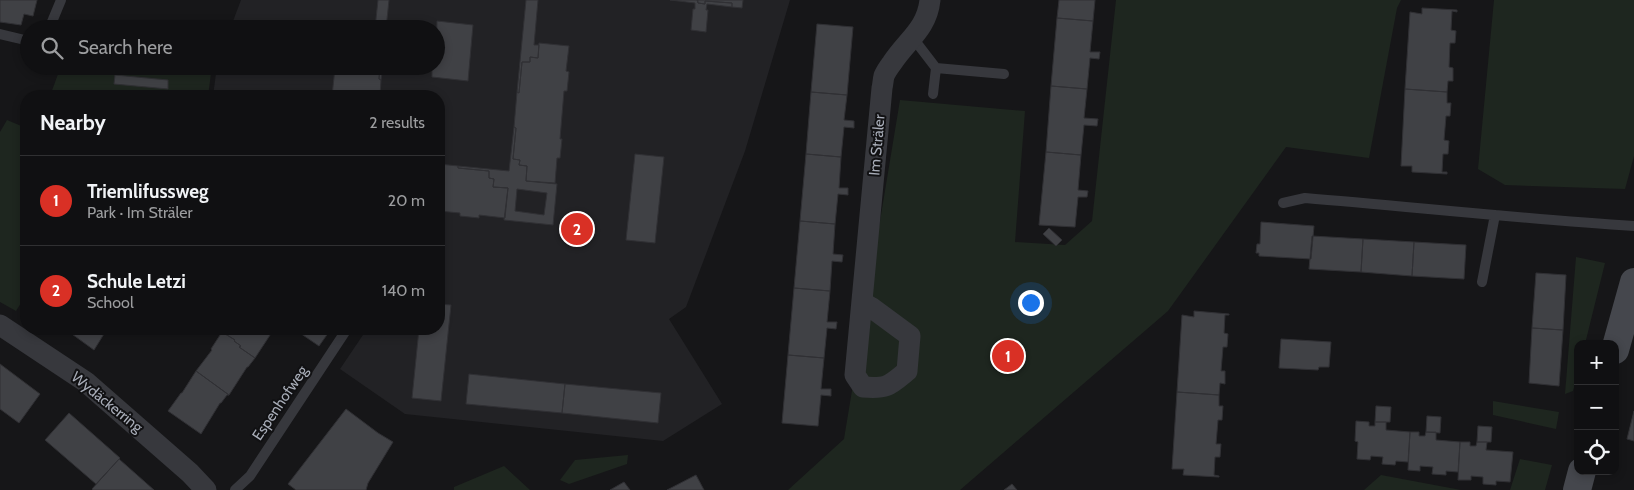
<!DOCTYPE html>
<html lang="en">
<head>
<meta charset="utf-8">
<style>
  body { margin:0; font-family:Cabin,sans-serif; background:#19191b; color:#f1f3f6 }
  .controls { position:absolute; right:15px; bottom:15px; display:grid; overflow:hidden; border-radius:10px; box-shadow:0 2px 8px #0003 }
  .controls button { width:45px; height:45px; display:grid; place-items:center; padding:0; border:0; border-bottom:1px solid #303032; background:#101012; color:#f1f3f6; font:25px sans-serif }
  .you { position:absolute; left:1030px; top:302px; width:18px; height:18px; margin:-12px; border:4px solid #fff; border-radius:50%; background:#1a73e8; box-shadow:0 0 0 8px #1a73e833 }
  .badge { display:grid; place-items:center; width:32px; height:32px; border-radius:50%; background:#d93025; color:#fff; font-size:16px; font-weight:700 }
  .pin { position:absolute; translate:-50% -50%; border:2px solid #fff; box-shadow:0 1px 5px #0006 }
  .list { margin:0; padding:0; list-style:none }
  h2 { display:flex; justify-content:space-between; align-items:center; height:65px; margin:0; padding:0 20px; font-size:21px }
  h2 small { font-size:16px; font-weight:400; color:#9c9d9f }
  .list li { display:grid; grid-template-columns:32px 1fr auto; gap:15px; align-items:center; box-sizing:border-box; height:90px; padding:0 20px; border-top:1px solid #303032 }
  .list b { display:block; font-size:19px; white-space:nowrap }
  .list p { margin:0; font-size:16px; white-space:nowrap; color:#9c9d9f }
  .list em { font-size:16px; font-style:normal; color:#9c9d9f }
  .icon { flex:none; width:28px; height:28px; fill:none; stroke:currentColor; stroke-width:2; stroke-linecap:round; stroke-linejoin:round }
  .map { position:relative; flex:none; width:1634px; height:490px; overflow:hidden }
  .search { position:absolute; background:#101012; box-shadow:0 2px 8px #0003; left:20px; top:20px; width:425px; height:55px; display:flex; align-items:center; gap:12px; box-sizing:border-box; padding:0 18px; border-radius:28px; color:#9c9d9f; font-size:19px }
  .panel { position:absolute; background:#101012; box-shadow:0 2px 8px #0003; left:20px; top:90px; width:425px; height:245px; border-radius:20px }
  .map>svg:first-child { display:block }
  .built { fill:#222225 }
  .green { fill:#1e261f }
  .building { fill:#404145; stroke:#303034; fill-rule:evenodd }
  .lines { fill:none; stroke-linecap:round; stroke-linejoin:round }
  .lane { stroke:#37383d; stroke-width:10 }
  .street { stroke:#37383d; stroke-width:21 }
  .secondary { stroke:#45474d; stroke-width:28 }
  .labels { text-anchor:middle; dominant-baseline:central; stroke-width:4; stroke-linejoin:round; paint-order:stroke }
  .street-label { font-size:15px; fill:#a8adb8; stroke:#111113 }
</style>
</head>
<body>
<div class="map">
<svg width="1634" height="490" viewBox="0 0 1634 490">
  <rect width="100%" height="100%" fill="#161618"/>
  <path class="built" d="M241,0H790L745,151L686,307L669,319L722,404L663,441L405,414L340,369L367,329H439V96H213L217,66H436V29H230Z"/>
  <path class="green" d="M1116,0H1401L1397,8L1369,158L1286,147L1168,311L960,490H788L844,439L900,100L1025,111L1015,242L1065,245L1092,221Z
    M1494,0H1634V156L1625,189L1505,185L1478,169Z
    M61,66H212L208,96H50Z
    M7,120L26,128V295L16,311L0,302V132Z
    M1576,257L1605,263L1585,344H1578V373L1573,391L1565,394Z
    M1493,401L1559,412L1556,429L1493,415Z
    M628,455L627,464L569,484L560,480L575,460Z
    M1520,459L1552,465L1545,490H1510Z
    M504,466L530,490H454V487Z
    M1381,475L1461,490H1364Z"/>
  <path class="building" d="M0,0H37L33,16L24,14L21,25L0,22Z
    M378,0H389L386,29H369L375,28Z
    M526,0H538L534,45H539L538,58L530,57V62H522L519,93L517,92Z
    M670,0H698V3L705,4V1L732,3V7L707,4L706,10H708L706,32L691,30L693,9H695V3Z
    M697,0H743L742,8L732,7V3L705,1V4L698,3Z
    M1059,0H1095L1093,21L1057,18Z
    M1422,8L1457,10V12L1452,11L1451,30L1456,31L1455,43H1450L1449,67L1453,68V81H1448L1447,92L1405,89L1410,12L1422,14Z
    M1057,18L1093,21L1090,52H1100L1099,59L1090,58L1087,89L1051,86Z
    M437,21L473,25L468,81L432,77V66H436Z
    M339,23L369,26V29H339Z
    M817,24L853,27L847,95L811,92Z
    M539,43L569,46L566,71L569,72L567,91H564L560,139H562L560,158H557L555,183L526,181L527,166L519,165L520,160L513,159L516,128L514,127L517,92L519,93L522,62H530V57L538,58Z
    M332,66H380L379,79L381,80L380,96H332L335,68H332Z
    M380,66H383L381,80L379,79Z
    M115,75L168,80V89L114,84Z
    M1051,86L1087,89L1084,118L1098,119L1097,126L1084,125L1081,155L1046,152Z
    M1405,89L1447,92V103H1451L1450,116H1446L1444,140L1449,141L1448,154H1443L1442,172H1447V174L1412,172V166H1401Z
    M811,92L847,95L844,120L854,121V128L844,127L841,157L806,154Z
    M514,127L516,128L513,159L520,160L519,165L527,166L526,181L557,184L553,225L504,220L508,188L493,187L494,179L489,178V171L458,168V166L509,171ZM517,189L547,193L544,215L515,211Z
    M1046,152L1081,155L1078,190L1088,191L1087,197H1078L1075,227L1039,225Z
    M635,154L664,157L655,243L626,240Z
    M806,154L841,157L839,188H848V195L838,194L835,224L800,221Z
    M439,164L458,166V168L489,171V178L494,179L493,187L508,188L505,218L479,215V218L460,216V213L439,211Z
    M800,221L835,224L833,254L843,255L842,262L832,261L830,291L794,288Z
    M1261,222L1314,226L1311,259L1259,256V253H1256L1257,244H1260Z
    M1049,228L1062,240L1056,246L1043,234Z
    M1312,236L1363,239L1361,272L1309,269Z
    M1363,239L1414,242L1412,276L1361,272Z
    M1414,242L1466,245L1464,279L1412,276Z
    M1536,273L1566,275L1563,330L1532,328Z
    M794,288L830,291L827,322H837L836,329L827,328L824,358L788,355Z
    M439,304L451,305L441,401L412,398L419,329H439Z
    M1194,311L1229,314V315H1225L1224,333L1228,334L1227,347H1223L1221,371H1225V384L1220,383L1219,395L1177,392L1182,315L1194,317Z
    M1532,328L1563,330L1559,386L1529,383Z
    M65,329H107L94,350Z
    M224,329H274L255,358L239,347L241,346L234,341L235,340L222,332Z
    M294,329H331L319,346Z
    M222,332L235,340L234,341L241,346L239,347L255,358L248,367H247L229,395L196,371L212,350L211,349Z
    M1281,339L1331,342L1329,367H1319L1318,370L1279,368Z
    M788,355L824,358L821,389H831V396L821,395L818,426L782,423Z
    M0,364L40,394L19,423L0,409Z
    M196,371L229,395H227L221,403H220L201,434L168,411L181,393H182Z
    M469,374L565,384L562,413L466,404Z
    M565,384L661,393L658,423L562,413Z
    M1177,392L1219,395V406H1223L1222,420H1218L1216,444H1221L1220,457H1215L1214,475L1219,476V477L1183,475L1184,469H1172Z
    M1376,406L1391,407L1390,422H1375Z
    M346,409L378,433L393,442L368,483L366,490H296L288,484Z
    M1634,411V441L1627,439Z
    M69,413L120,458L96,484L45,440Z
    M1427,416L1441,417L1440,433L1426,432Z
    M1356,421L1369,422V426H1375V422H1386V430L1410,432L1408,462L1396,461L1395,465L1382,464L1383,457L1371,456L1370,460L1357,459L1358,442L1355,441Z
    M1478,426L1492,427L1491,442H1477Z
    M1410,432H1419V436H1425L1426,432H1436V440L1460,442L1458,472L1446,471V475L1432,474L1433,467L1420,466V471L1408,470Z
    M1460,442H1470V446H1476L1477,442H1487L1486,450L1513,452L1510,482L1496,481V485L1483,484V477L1471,476V480H1458Z
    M119,459L154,490H93L92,489Z
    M696,475L704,490H667Z
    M624,482L630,490H610Z
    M1012,484L1017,490H1004Z"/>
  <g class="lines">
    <path class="lane" d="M49,29L61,0
      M0,34L29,41
      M913,38L936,68L933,94
      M936,68L1004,74
      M1283,203L1305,198C1414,207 1524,219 1634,226
      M1482,282L1495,215
      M235,490L250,476L347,329"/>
    <path class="street" d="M863,303L872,308L910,336L907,371C889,386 887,389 863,387L855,375L882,88C883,84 883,80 884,76C886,71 889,67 892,63C907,40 927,29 930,0
      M0,325L86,382L190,473L206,490"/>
    <path class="secondary" d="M1615,350L1634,282
      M1577,490L1582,471"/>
  </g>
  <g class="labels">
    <g class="street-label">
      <text transform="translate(877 145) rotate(-85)">Im Sträler</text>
      <text transform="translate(107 402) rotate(39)">Wydäckerring</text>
      <text transform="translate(280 403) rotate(-56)">Espenhofweg</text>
    </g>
  </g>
</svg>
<div class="controls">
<button>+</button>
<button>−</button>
<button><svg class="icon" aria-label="locate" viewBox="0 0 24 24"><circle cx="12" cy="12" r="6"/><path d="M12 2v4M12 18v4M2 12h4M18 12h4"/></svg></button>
</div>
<div class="you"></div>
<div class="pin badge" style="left:1008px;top:356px">1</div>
<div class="pin badge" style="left:577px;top:229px">2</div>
<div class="search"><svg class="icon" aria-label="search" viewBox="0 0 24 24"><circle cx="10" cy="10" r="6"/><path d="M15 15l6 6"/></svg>Search here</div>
<section class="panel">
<h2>Nearby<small>2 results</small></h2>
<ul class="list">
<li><span class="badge">1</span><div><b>Triemlifussweg</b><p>Park · Im Sträler</p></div><em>20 m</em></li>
<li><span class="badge">2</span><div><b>Schule Letzi</b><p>School</p></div><em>140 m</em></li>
</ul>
</section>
</div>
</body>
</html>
